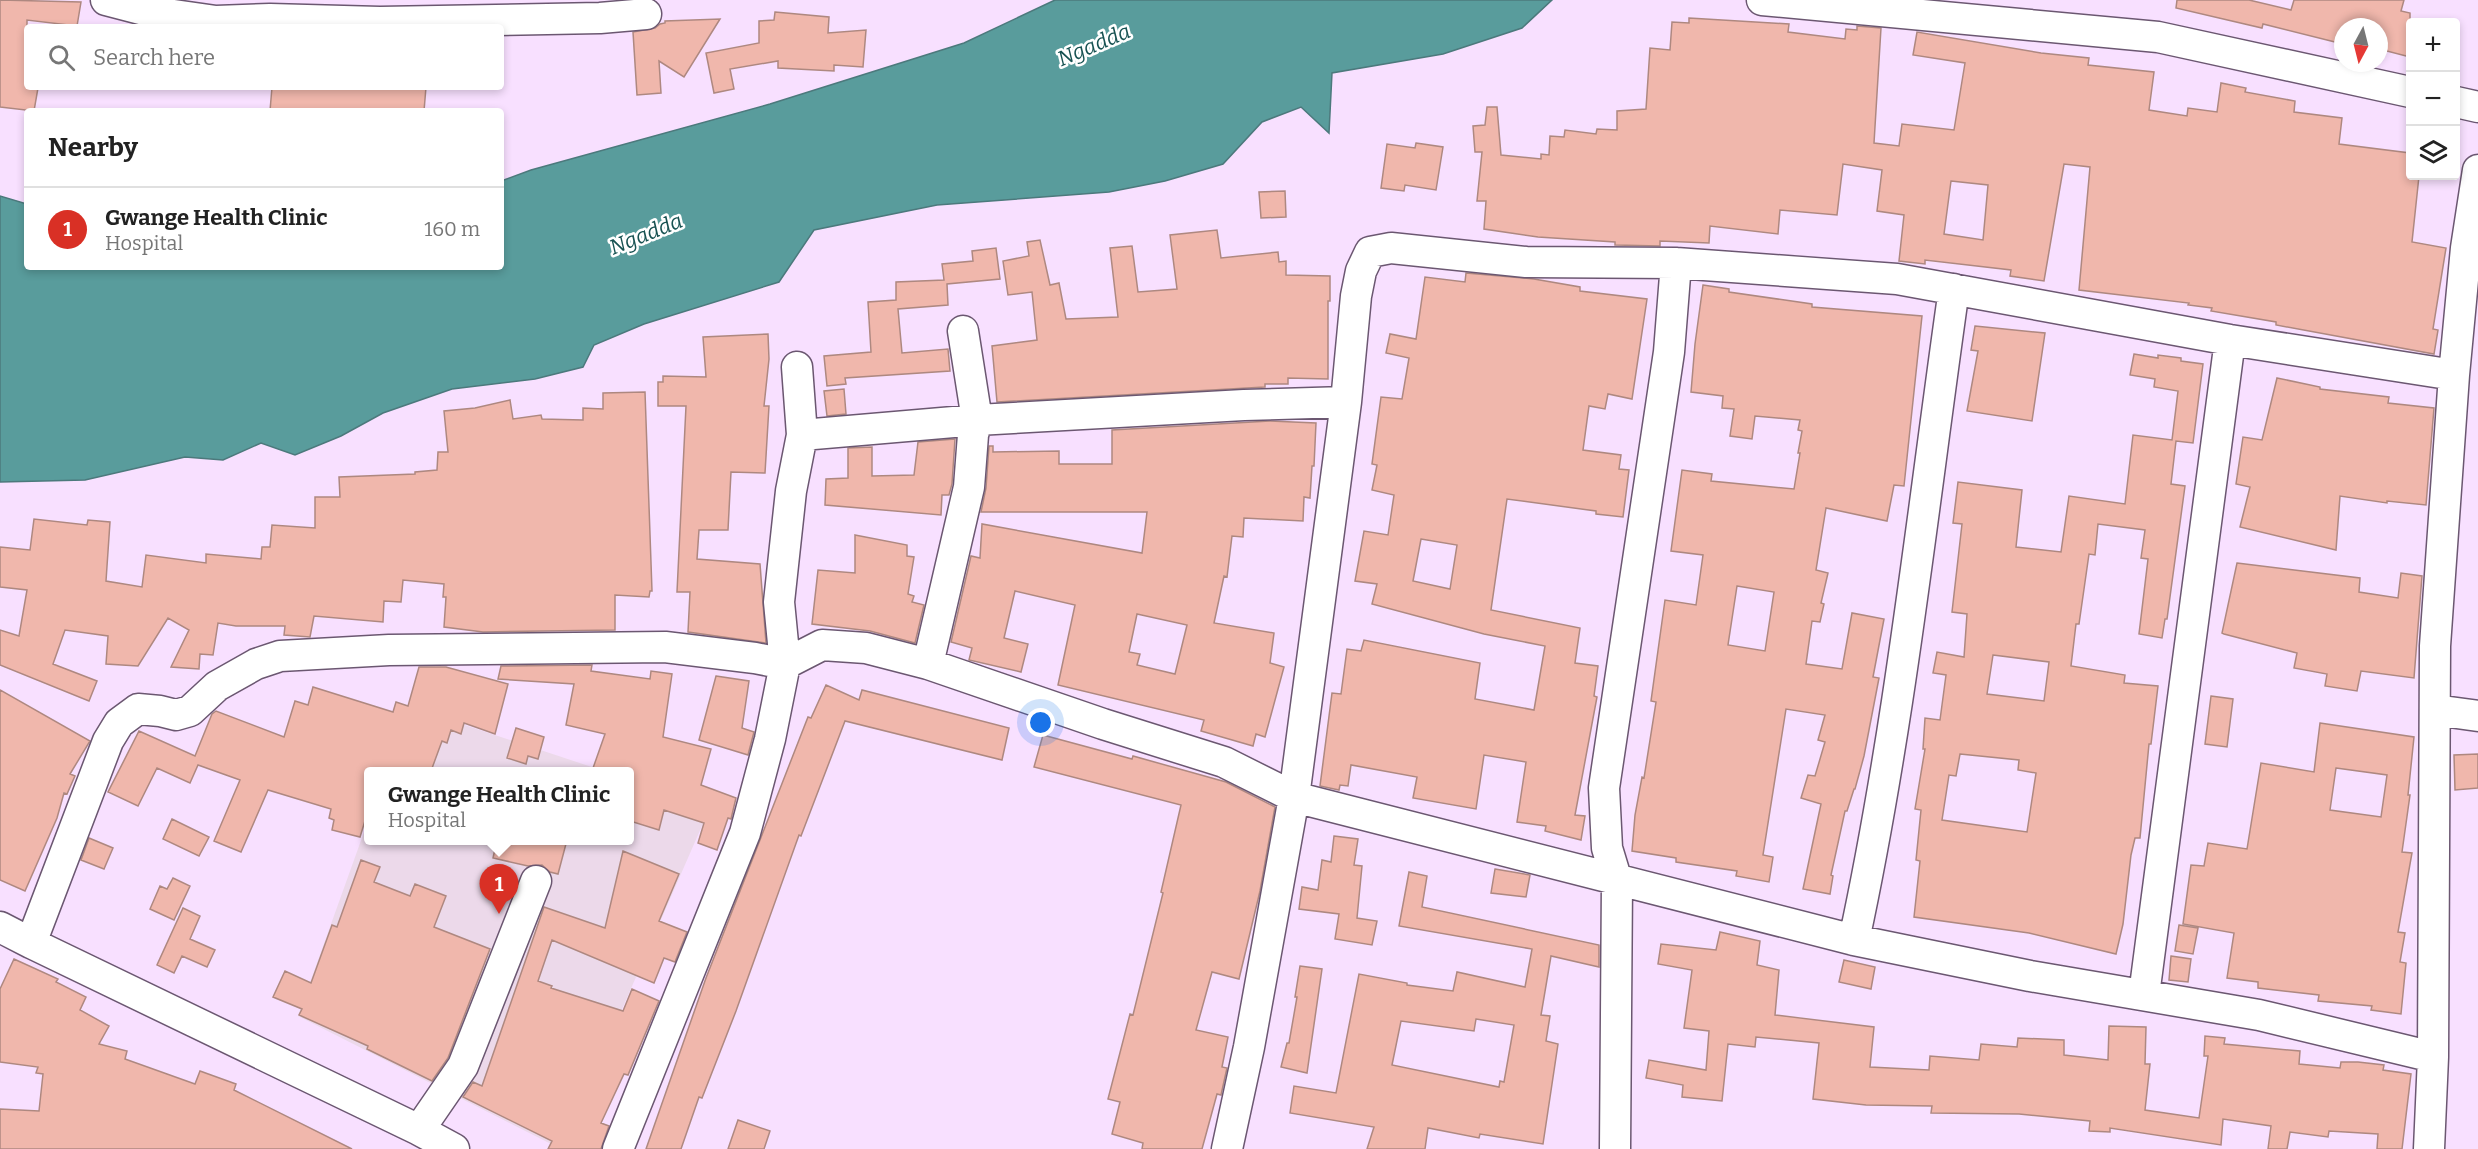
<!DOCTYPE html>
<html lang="en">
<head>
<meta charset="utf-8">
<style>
  body { margin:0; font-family:Bitter,serif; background:#f2f2f2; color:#222 }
  .controls { position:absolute; right:18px; top:18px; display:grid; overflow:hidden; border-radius:6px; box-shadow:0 3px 9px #0003 }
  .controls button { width:54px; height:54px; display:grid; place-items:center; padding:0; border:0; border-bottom:2px solid #e0e0e0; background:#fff; color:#222; font:30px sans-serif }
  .compass { position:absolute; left:2334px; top:18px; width:54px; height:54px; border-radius:50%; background:#fff; box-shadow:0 3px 9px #0003; rotate:187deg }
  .you { position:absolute; left:1041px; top:723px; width:21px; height:21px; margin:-15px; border:4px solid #fff; border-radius:50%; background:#1a73e8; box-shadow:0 0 0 9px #1a73e833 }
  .badge { display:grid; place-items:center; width:39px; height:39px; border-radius:50%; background:#d93025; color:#fff; font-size:20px; font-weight:700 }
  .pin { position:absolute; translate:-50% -50px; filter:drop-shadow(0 2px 3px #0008) }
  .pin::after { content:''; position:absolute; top:32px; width:21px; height:18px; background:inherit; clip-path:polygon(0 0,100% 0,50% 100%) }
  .popup { position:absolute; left:364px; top:767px; width:270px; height:78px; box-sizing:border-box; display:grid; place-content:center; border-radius:6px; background:#fff; filter:drop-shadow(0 2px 4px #0005); font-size:20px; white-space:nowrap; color:#767676 }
  .popup b { font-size:22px; color:#222 }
  .popup::after { content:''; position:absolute; left:50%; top:100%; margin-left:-12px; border:12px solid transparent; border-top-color:#fff }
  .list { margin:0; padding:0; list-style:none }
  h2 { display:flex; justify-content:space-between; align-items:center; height:78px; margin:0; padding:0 24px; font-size:26px }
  h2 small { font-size:20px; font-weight:400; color:#767676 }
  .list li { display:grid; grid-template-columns:39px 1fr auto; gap:18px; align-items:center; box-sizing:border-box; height:84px; padding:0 24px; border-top:2px solid #e0e0e0 }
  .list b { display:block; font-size:22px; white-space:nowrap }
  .list p { margin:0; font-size:20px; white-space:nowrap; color:#767676 }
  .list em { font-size:20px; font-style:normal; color:#767676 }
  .icon { flex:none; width:33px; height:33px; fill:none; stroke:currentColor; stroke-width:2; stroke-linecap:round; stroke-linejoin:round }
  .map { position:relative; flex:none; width:2478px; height:1149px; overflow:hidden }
  .search { position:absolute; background:#fff; box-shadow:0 3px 9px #0003; left:24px; top:24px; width:480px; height:66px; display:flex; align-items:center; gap:15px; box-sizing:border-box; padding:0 21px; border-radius:6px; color:#767676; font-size:22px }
  .panel { position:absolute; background:#fff; box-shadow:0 3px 9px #0003; left:24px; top:108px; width:480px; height:162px; border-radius:6px }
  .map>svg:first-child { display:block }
  .medical { fill:#ecd9ea }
  .water { fill:#599c9c; stroke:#4c797c; stroke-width:1.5 }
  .building { fill:#f0b7ac; stroke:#ae8880; stroke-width:1.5; fill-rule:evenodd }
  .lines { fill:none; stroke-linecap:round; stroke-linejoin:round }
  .minor-casing { stroke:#6b5771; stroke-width:33 }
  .minor { stroke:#fff; stroke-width:30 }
  .labels { text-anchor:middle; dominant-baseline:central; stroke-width:5; stroke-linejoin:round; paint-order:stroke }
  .water-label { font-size:21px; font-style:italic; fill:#175252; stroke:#fff }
</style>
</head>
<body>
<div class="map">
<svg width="2478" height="1149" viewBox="0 0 2478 1149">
  <rect width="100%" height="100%" fill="#f8e0ff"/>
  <path class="medical" d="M410,707L604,771L387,772Z
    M630,780L708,812L561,1149L298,1016L368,821V840H630Z"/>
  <path class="water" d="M1055,0H1552L1522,28L1443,54L1332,73L1329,133L1301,107L1262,122L1223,164L1165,181L1109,192L937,205L814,230L779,282L644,324L594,345L583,367L535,379L452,389L383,413L341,436L295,455L261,443L223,460L185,457L85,480L0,482V196L27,204V267H501V181L531,170L770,104L964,43Z"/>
  <path class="building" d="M0,0L81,2L77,26L27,20V87L38,88L34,111L0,107Z
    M2177,0H2249L2291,10L2294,0H2404L2401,11L2410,13V57L2379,49V27H2343V44L2263,24L2262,28L2176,8Z
    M775,12L829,17L828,33L866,30L863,67L834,65V71L778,68V61L730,69L734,89L714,93L706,53L759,43V21L774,20Z
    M1689,18L1789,24L1788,32L1845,39L1846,29L1857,30V26L1881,28L1874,143L1899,146L1902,124L1954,130L1965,63L1913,55L1917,32L2041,53L2089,58L2088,65L2154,72L2149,110L2187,116L2188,108L2217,112L2221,83L2246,88L2245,92L2295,101L2294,112L2342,118L2339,144L2410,153V176H2419L2412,242L2446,248L2433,329L2438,330L2434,354L2276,325V322L2211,311L2212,308L2188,305L2189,303L2079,290L2090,167L2064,164L2044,281L2010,276L2011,270L1925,260V264L1899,261L1904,215L1877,211L1882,170L1843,164L1837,215L1780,210L1778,234L1710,226L1709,243L1660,241V246L1615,245V242L1538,237L1484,229L1486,201H1477L1482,152H1475L1473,126L1485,125L1487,107H1497L1501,155L1541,159V154L1549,155L1550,136L1564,137L1565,130L1596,134L1597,129L1617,130V111L1646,109L1650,48L1670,50L1672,22L1689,23ZM1951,181L1988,185L1983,240L1944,234Z
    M720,19L684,77L659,61L661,93L637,95L633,32L655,28L660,24L665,23V21Z
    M272,87H426L424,111H270Z
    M1416,143L1443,147L1436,190L1405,185L1404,191L1381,188L1387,144L1415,148Z
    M1285,191L1286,217L1261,218L1259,192Z
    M1217,230L1221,258L1278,252L1279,262L1286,261V275L1330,276V301H1328V379L1288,378V384H1265V387L997,402L992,346L1037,340L1032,292L1008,295L1003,261L1029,256L1027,242L1040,240L1050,285L1059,283L1066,319L1118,317L1110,248L1132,246L1138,292L1177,289L1170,235Z
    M996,248L1000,279L947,284L948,305L898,309L902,353L948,349L950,371L845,378L846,384L827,386L824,356L871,352L868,302L896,300V282L944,280L942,264L973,261L972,251Z
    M1466,273L1534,279L1580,287V291L1647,299L1632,399L1608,394L1605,409L1589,406L1583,450L1621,455L1619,469L1629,470L1623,517L1596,514V511L1507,499L1491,610L1580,628L1575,663L1598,666L1594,696L1597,697L1575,815L1585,816L1581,840L1545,831L1546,826L1517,822L1526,762L1484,755L1476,809L1413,798L1417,777L1351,765L1348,786L1340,785L1339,790L1320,786L1332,693L1341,694L1347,649L1361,651L1364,640L1480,663L1475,699L1534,710L1545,646L1484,634L1372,604L1377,584L1355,581L1364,531L1388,535L1394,495L1372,490L1377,465L1372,464L1381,397L1402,399L1409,358L1386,353L1390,334L1416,339L1425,277L1465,282ZM1421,539L1457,545L1450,589L1413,581Z
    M1703,285L1729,289V292L1812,304V307L1922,316L1904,486L1894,485L1887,521L1826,508L1816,570L1828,573L1821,603L1824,604L1820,622L1812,621L1806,664L1842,669L1852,613L1884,619L1873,677L1879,678L1864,756L1855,789H1854L1847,811H1845L1831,875L1833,876L1830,894L1803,889L1821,804L1801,798L1808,775L1815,776L1825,742L1818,740L1825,715L1786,709L1763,855L1773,857L1769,882L1736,876L1737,871L1676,862V858L1632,851L1635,815L1642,777L1644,778L1656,702L1651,701L1665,600L1696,605L1703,555L1671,551L1682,470L1712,474L1711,481L1794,489L1800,453H1798L1802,431L1798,430L1800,420L1755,416L1752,439L1730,436L1734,409L1722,408L1723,396L1691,392L1695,344ZM1737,586L1774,592L1765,651L1728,645Z
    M1975,326L2045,333L2032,421L1967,411L1978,351L1971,350Z
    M768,334L769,359L764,406H769L765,473L731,472L728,530H699L697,559L760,564L766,643L688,632L690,592H677L686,406H658V382H663V376L706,377L703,337Z
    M2134,354L2158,358V355L2181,358V361L2203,364L2193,443L2176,441L2171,484L2185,486L2167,619H2165L2162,638L2139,634L2148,559L2141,558L2145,530L2098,524L2095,555L2089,554L2079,624H2076L2071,666L2125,675L2124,683L2158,686L2151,744H2149L2140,838H2135L2131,855L2123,924L2116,954L2029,933L1914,917L1920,861L1916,860L1921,810L1915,809L1925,749H1923L1925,718L1940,720L1946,675L1933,673L1937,652L1964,657L1967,614L1952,612L1962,524L1953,523L1958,482L2022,490L2016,547L2061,552L2069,496L2125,504L2133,435L2172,440L2178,391L2154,387L2155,379L2130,375ZM1993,655L2049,662L2044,701L1987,694ZM1960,754L2019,760L2018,770L2036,773L2027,832L1942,820L1949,775L1956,776Z
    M2277,378L2320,387V389L2389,397L2388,403L2434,408L2426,505L2387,501V503L2340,496L2336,550L2240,527L2250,487L2236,484L2243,437L2262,440Z
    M844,389L846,414L827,416L824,391Z
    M645,392L652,591H650L649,597L615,595V630L483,632L444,627L446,597H443L444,584L403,580L401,602L384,601L383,622L314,616L310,637L284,635L285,626H236L218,623L213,655L200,654L199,669L171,667L189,630L168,618L138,666L106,664L108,636L65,630L53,664L97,681L89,701L0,665V630L19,636L27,590L0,587V547L30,550L34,519L87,525L88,520L110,522L106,581L142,587L146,555L206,563V554L261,559L262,547H270L272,525L315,528V497H340L339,477L415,474V472L437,470L438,452H448L444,411L475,408L510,400L513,419L541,415L542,419L583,420V408L603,409V393Z
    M1270,421L1316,423L1314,466H1312L1310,498L1304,497L1303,521L1244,518L1243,537L1232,536L1227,577L1224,576L1214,623L1274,633L1270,663L1284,667L1265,737L1256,734L1253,746L1201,731L1204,720L1058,685L1075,605L1015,591L1004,638L1028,644L1021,672L969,660L972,648L951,642L971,556L980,558L982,524L1142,553L1147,512H981L986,488L989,446H993V452L1059,451V464H1112V430ZM1137,614L1187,625L1175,674L1137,665L1140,654L1129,652Z
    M955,439L952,484L949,495H942L941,515L825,505L826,479L848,478V448L872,447V476L914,475L918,442Z
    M855,535L907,545V556L914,557L908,594L914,596L912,602L924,605L915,643L870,631L812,624L818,570L855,573Z
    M2237,563L2360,578L2359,592L2398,598L2401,573L2422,576L2414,678L2361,671L2357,691L2325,686L2327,674L2294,668L2297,653L2224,634L2222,633Z
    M592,665L591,671L650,679L651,671L672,674L663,737L711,749L701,785L736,798L731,819L728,818L717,850L698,843L704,823L664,810L659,830L630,821V771H592L605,734L566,725L574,684L498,679L501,666Z
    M419,667H446L508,684L495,734L464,723L461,734L451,730L447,743L442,741L431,771H369V808L360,837L332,830L334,820L329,818L331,809L268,790L241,852L214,841L240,780L198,765L190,783L157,768L138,806L108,792L139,731L195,756L212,714L216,711L284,737L295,701L308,705L313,687L393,712L396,702L408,706Z
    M716,676L749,681L742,728L754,732L748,755L699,740Z
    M826,685L859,700L862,690L1009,728L1002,760L845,721L801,836L799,835L736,1011L702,1098L699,1097L681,1149H646L706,978L808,717L811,718Z
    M0,690L90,741L70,774L75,776L67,794L64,793L57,818L25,891L0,880Z
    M2211,696L2233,699L2227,747L2205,744Z
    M2320,723L2414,737L2408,795H2410L2402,852L2412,853L2398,932L2405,933L2400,962L2406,963L2401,1014L2371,1010L2372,1006L2318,1001L2319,995L2258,988V982L2227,978L2234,933L2183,924L2191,865L2204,866L2208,843L2247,849L2261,763L2314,772ZM2336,768L2387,775L2381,817L2330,810Z
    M516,728L544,737L538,759L528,756L526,764L507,758Z
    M1043,735L1132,759L1133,756L1226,782L1275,807L1260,891L1239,979L1212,972L1196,1030L1228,1037L1222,1067L1227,1068L1221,1095L1217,1094L1202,1149H1142L1143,1143L1112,1134L1120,1102L1108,1099L1130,1014L1133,1015L1163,893L1161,892L1181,805L1034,767Z
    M2478,754V788L2455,790L2454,755Z
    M172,819L209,837L199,856L163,839Z
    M1334,836L1358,839L1354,865L1362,866L1357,918L1377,921L1372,945L1335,939L1339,914L1299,909L1302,887L1318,890L1322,860L1331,862Z
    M89,838L113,848L104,869L81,860Z
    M497,840H567L558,874L550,872L542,865L528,866L493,858Z
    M623,851L679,874L659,921L687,932L675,962L664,958L654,983L552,940L538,981L552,986L551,988L623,1011L632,989L659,1001L628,1075L624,1074L601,1123L609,1126L601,1149H548L552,1141L463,1097L473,1082L482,1086L544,907L605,928Z
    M361,860L380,867L374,882L410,896L415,884L446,896L434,927L490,949L448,1058L432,1081L367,1049L368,1046L299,1015L302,1009L273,997L285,971L311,983L332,925L337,927Z
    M1495,869L1530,875L1526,897L1491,893Z
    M1409,872L1427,876L1422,907L1599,945V967L1551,956L1541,1015L1550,1016L1546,1041L1558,1044L1543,1144L1480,1134L1479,1138L1428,1128L1425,1149H1367L1374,1127L1290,1113L1294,1086L1336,1093L1359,974L1407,983V985L1453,991L1457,972L1525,987L1532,949L1399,926ZM1476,1019L1514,1025L1504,1082L1500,1081L1499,1087L1392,1065L1401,1021L1474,1031Z
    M173,878L190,886L174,920L150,909L160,886L167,889Z
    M183,908L200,916L190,939L215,950L207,967L182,956L174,973L157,965Z
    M2179,925L2198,928L2193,954L2175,951Z
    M1720,932L1760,941L1757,965L1779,970L1775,1015L1874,1027L1870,1067L1929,1070L1930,1056L1979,1060L1981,1044L2017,1047L2018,1038L2064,1040V1055L2108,1060L2109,1026L2146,1027L2145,1064H2150L2145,1110L2199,1118L2208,1056H2204L2205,1036L2225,1038L2224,1044L2300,1051L2299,1064L2340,1068L2341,1062H2358L2384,1065L2383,1070L2411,1074L2402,1149H2377L2378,1134L2329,1131L2328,1137L2290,1132L2287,1149H2268L2271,1126L2223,1119L2221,1145L2110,1128V1132L2089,1131L2090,1121L2019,1114L1931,1113L1932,1106L1866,1105L1813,1099L1819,1043L1756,1037L1755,1047L1728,1044L1722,1101L1682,1097L1683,1085L1646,1078L1649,1060L1706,1070L1709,1031L1684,1028L1692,970L1658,964L1661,944L1716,950Z
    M2171,956L2191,959L2188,982L2169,980Z
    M14,959L58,979L56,982L86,997L80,1010L109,1026L99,1044L127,1051L125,1059L195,1084L200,1071L236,1084L234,1090L352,1149H0V1109L39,1111L43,1074L36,1073L38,1067L0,1062V989Z
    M1844,960L1875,967L1871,989L1839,982Z
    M1300,966L1322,969L1307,1073L1281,1067L1287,1043H1289L1297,997H1295Z
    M738,1120L770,1131L764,1149H728Z"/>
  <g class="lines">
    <defs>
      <path id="minor" d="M106,0L152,12L216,21L270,19L380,22L600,18L646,14
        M1762,0L2158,37L2410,92
        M2456,102L2478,107
        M802,435L977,420L1244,405L1346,402
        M928,664L969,487L973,435L977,420L963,331
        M2435,710L2478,716
        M0,927L31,943
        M1854,940C1900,726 1923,506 1954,289
        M2144,995L2230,340
        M419,1130L31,943L108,741L119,723L138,709L160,711L176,715L190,711L217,686L256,664L280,656L389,650L665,647L755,658L785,664L822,645L866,648L928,664L1103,724L1224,762L1294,797L1854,940L2030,976L2259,1015L2433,1057
        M454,1149L419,1130L463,1066L536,881
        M618,1149L745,833L770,739L785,664L779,602L791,491L802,435L797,367
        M1227,1149L1249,1047L1294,797L1346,402L1356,296L1361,271L1370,252L1391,248L1526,262L1676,263L1897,279L2230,340L2454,375
        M1615,1149L1617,881L1607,848L1604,788L1669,352L1676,263
        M2429,1149L2433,1057L2435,646L2454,375L2466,248L2478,170"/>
    </defs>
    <use href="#minor" class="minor-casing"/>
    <use href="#minor" class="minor"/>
  </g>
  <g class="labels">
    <g class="water-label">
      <text transform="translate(1094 45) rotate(-23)">Ngadda</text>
      <text transform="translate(646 234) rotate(-22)">Ngadda</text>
    </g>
  </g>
</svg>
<div class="controls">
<button>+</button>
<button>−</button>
<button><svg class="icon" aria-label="layers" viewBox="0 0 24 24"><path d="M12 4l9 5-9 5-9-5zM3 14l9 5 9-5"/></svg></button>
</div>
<svg class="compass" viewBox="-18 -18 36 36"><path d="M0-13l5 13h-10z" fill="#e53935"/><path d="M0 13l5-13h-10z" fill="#767676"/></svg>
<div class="you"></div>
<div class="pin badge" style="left:499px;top:914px">1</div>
<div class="popup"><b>Gwange Health Clinic</b>Hospital</div>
<div class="search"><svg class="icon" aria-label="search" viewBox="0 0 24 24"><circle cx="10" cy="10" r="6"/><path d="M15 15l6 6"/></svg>Search here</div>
<section class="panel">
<h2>Nearby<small></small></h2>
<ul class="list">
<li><span class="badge">1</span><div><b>Gwange Health Clinic</b><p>Hospital</p></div><em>160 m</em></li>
</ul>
</section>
</div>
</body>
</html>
